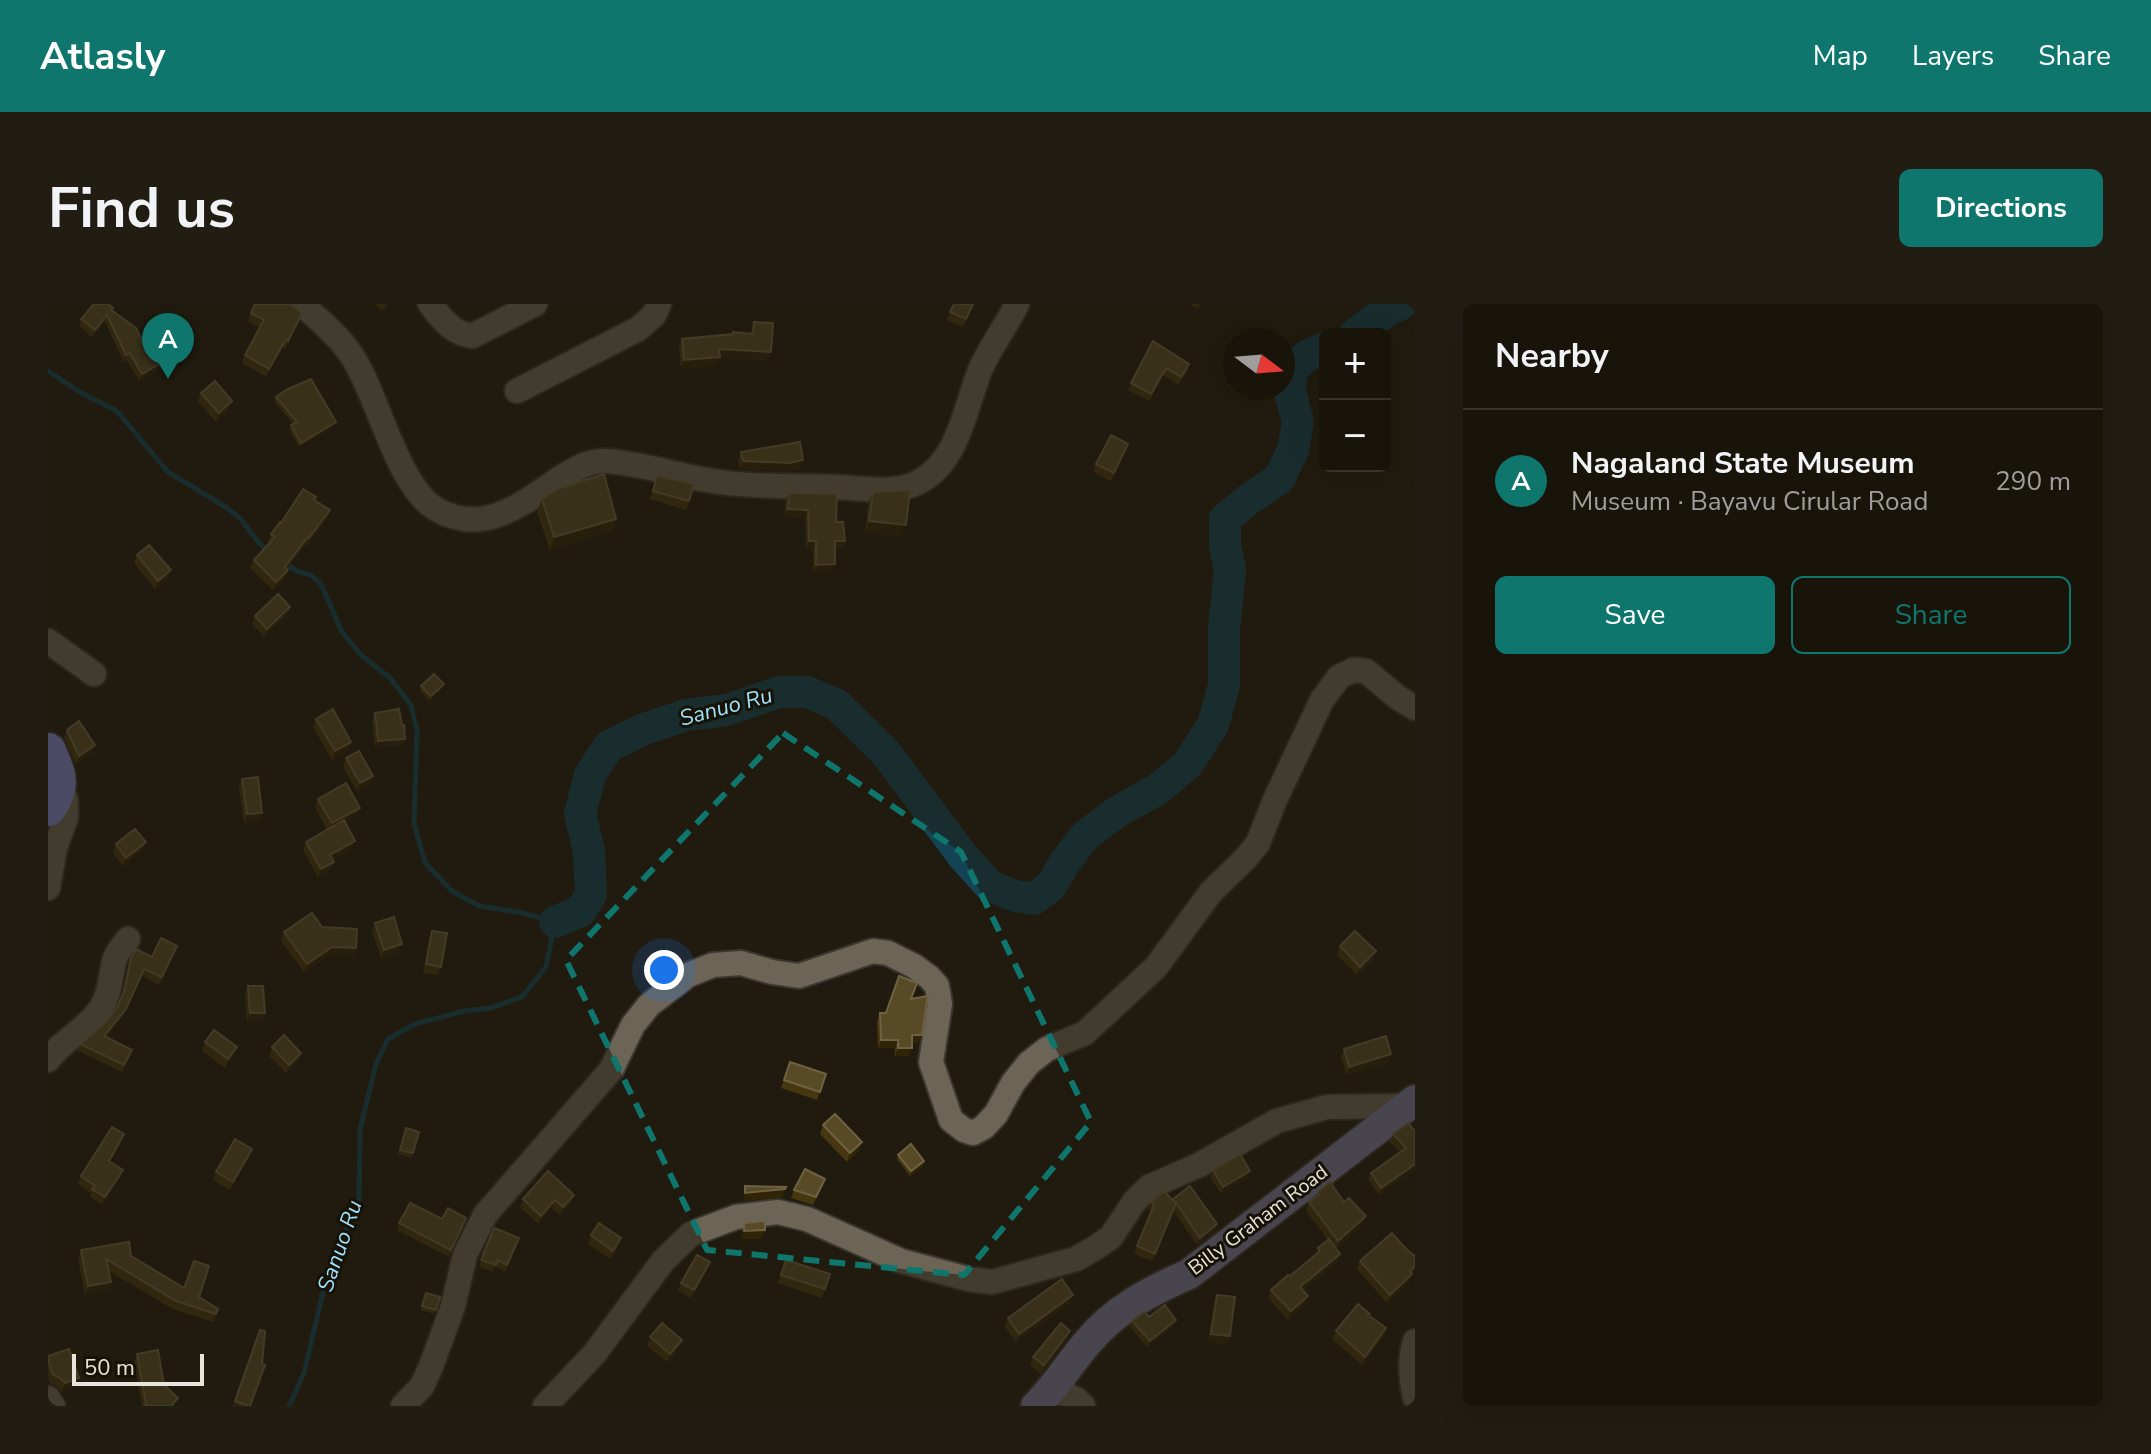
<!DOCTYPE html>
<html lang="en">
<head>
<meta charset="utf-8">
<style>
  body { margin:0; font-family:"Nunito Sans",sans-serif; background:#211d13; color:#f1f3f6 }
  .controls { position:absolute; right:24px; top:24px; display:grid; overflow:hidden; border-radius:12px; box-shadow:0 8px 32px #0002 }
  .controls button { width:72px; height:72px; display:grid; place-items:center; padding:0; border:0; border-bottom:2px solid #36332b; background:#18140a; color:#f1f3f6; font:40px sans-serif }
  .compass { position:absolute; left:1175px; top:24px; width:72px; height:72px; border-radius:50%; background:#18140a; box-shadow:0 8px 32px #0002; rotate:106deg }
  .scale { position:absolute; left:24px; bottom:20px; width:132px; box-sizing:border-box; padding-left:8px; border:4px solid #e8e4db; border-top:0; font-size:22px; line-height:28px; white-space:nowrap; color:#e8e4db; -webkit-text-stroke:6px #171206; paint-order:stroke }
  .you { position:absolute; left:616px; top:666px; width:28px; height:28px; margin:-20px; border:6px solid #fff; border-radius:50%; background:#1a73e8; box-shadow:0 0 0 12px #1a73e833 }
  .badge { display:grid; place-items:center; width:52px; height:52px; border-radius:50%; background:#0f766e; color:#fff; font-size:26px; font-weight:700 }
  .pin { position:absolute; translate:-50% -66px; filter:drop-shadow(0 2px 4px #0008) }
  .pin::after { content:''; position:absolute; top:42px; width:28px; height:24px; background:inherit; clip-path:polygon(0 0,100% 0,50% 100%) }
  .list { margin:0; padding:0; list-style:none }
  h2 { display:flex; justify-content:space-between; align-items:center; height:104px; margin:0; padding:0 32px; font-size:34px }
  h2 small { font-size:26px; font-weight:400; color:#9f9e9c }
  .list li { display:grid; grid-template-columns:52px 1fr auto; gap:24px; align-items:center; box-sizing:border-box; height:144px; padding:0 32px; border-top:2px solid #36332b }
  .list b { display:block; font-size:30px; white-space:nowrap }
  .list p { margin:0; font-size:26px; white-space:nowrap; color:#9f9e9c }
  .list em { font-size:26px; font-style:normal; color:#9f9e9c }
  .actions { display:flex; gap:16px; padding:24px 32px }
  .actions a { flex:1; padding:18px 0; border:2px solid #0f766e; border-radius:12px; text-align:center; font-size:28px; color:#0f766e }
  .actions .main { background:#0f766e; color:#fff }
  .map { position:relative; flex:none; width:1367px; height:1102px; overflow:hidden; border-radius:12px }
  header { display:flex; align-items:center; gap:48px; box-sizing:border-box; height:112px; padding:0 40px; background:#0f766e; color:#fff }
  header strong { font-size:38px }
  nav { display:flex; gap:44px; margin-inline-start:auto; font-size:28px }
  .intro { display:flex; align-items:center; justify-content:space-between; box-sizing:border-box; height:192px; padding:0 48px }
  h1 { margin:0; font-size:56px }
  .button { padding:20px 36px; border-radius:12px; background:#0f766e; color:#fff; font-size:28px; font-weight:700 }
  main { display:flex; gap:48px; padding:0 48px }
  aside { flex:1; background:#18140a; border-radius:12px; box-shadow:0 8px 32px #0002 }
  .map>svg:first-child { display:block }
  .lines { fill:none; stroke-linecap:round; stroke-linejoin:round }
  .stream { stroke:#134355; stroke-width:5 }
  .river { stroke:#134355; stroke-width:32 }
  .minor-casing { stroke:#3b3730; stroke-width:28 }
  .major-casing { stroke:#3b3730; stroke-width:34 }
  .highway-casing { stroke:#3b3730; stroke-width:40 }
  .minor { stroke:#6c6556; stroke-width:24 }
  .major { stroke:#79789e; stroke-width:30 }
  .highway { stroke:#8185ce; stroke-width:36 }
  .wall { fill:#463711 }
  .shaded-wall { fill:#302407 }
  .building { fill:#584a27; stroke:#6e6243; stroke-width:2 }
  .marked { fill:none; stroke:#0f766e; stroke-width:6; stroke-dasharray:16 10; stroke-linejoin:round }
  .labels { text-anchor:middle; dominant-baseline:central; stroke-width:6; stroke-linejoin:round; paint-order:stroke }
  .street-label { font-size:20px; fill:#e8e4db; stroke:#171206 }
  .water-label { font-size:22px; font-style:italic; fill:#9edffd; stroke:#171206 }
</style>
</head>
<body>
<header>
<strong>Atlasly</strong>
<nav><a>Map</a><a>Layers</a><a>Share</a></nav>
</header>
<div class="intro"><h1>Find us</h1><a class="button">Directions</a></div>
<main>
<div class="map">
<svg width="1367" height="1102" viewBox="0 0 1367 1102">
  <rect width="100%" height="100%" fill="#201b0e"/>
  <g class="lines">
    <path class="stream" d="M0,67L33,89L69,107L120,168L179,204L192,214L211,239L222,249
      M236,259L251,268L263,271L273,280L294,328L312,350L342,374L363,401L369,426L366,519L377,559L404,587L431,602L475,609L507,618L498,663L474,693L443,704L416,707L367,720L340,735L328,760L312,826L311,897L281,963L256,1069L241,1102"/>
    <path class="river" d="M1307,30L1337,8L1353,0
      M507,618L533,607L543,590L541,547L532,510L542,471L561,442L596,425L638,411L679,406L731,388H759L788,400L838,449L914,551L942,582L967,592L986,595L1003,582L1017,558L1037,532L1069,508L1110,485L1139,461L1165,421L1176,381V324L1182,266L1177,242V215L1201,195L1231,175L1245,146L1250,118L1242,88L1244,65L1260,51L1277,44"/>
    <defs>
      <path id="minor" d="M254,0C271,16 291,32 304,52C330,91 349,182 388,205C436,233 475,199 514,173C529,164 541,156 559,157C597,160 634,173 672,178C710,184 749,181 787,183C814,184 845,191 871,178C912,156 917,102 933,64C943,42 958,22 969,0
        M382,0C395,16 404,29 424,32L487,0
        M469,87L590,25L606,11L611,0
        M0,337L46,370
        M0,584L7,544L18,514V497L12,478
        M0,756C15,735 39,726 53,704C65,686 61,666 69,650C72,645 76,640 80,635
        M1367,1037C1361,1057 1363,1074 1367,1094
        M1005,1085L1028,1095L1035,1102
        M0,1094L5,1102
        M355,1102L374,1082L384,1060L405,1002L417,951L437,911L563,766L585,721L601,701L640,671L665,661L693,659L724,668L751,672L825,647L840,649L866,662L881,673L889,682L892,700L883,758L903,816L916,826L925,829L936,823L948,810L965,779L981,759L999,745L1037,729L1108,663L1163,588L1199,553L1210,539L1226,498L1274,396L1291,373L1305,366L1318,367L1349,393L1367,404
        M497,1102L547,1049L615,957L643,930L688,913L730,908L759,915L853,957L920,975L944,978L1028,955L1047,944L1063,933L1086,898L1101,883L1151,861L1229,817L1279,803L1359,802"/>
      <path id="major" d="M988,1102C1008,1082 1021,1060 1039,1039C1066,1006 1102,987 1141,970L1367,796"/>
      <path id="highway" d="M0,447C10,471 16,481 0,504"/>
    </defs>
    <use href="#minor" class="minor-casing"/>
    <use href="#major" class="major-casing"/>
    <use href="#highway" class="highway-casing"/>
    <use href="#minor" class="minor"/>
    <use href="#major" class="major"/>
    <use href="#highway" class="highway"/>
  </g>
  <path class="wall" d="M326,0H340L334,7Z
    M926,0L915,23L899,16L902,8Z
    M1142,0H1152L1150,5Z
    M65,4L64,6L99,46L118,61L91,77L79,56L76,58L57,18L44,33L31,22L33,15Z
    M203,9L251,17L237,45L234,44L218,73L194,59L197,51L212,24L200,17Z
    M706,18L723,48L720,56L672,54L669,61L633,65L631,44L634,35L702,30Z
    M1105,37L1141,60L1139,67L1130,81L1115,71L1101,97L1080,86Z
    M153,89L181,105L168,118L150,97Z
    M228,93L288,118L286,122L251,143L241,125L243,121L245,120L226,97Z
    M1080,140L1063,177L1045,168L1048,160Z
    M693,148L752,165L738,167L692,165L690,156Z
    M609,172L641,197L638,206L602,195Z
    M825,188L853,233L817,229L820,200Z
    M741,189L788,218L797,237L794,245H787L784,269H765V245H758L757,214H737V197Z
    M268,193L267,197L282,206L279,215L258,242L257,241L239,265L240,266L237,274L225,286L202,264L206,256L221,239L220,238L223,230L233,219Z
    M494,195L568,215L564,227L502,246L489,208Z
    M89,251L120,274L107,285L86,259Z
    M242,303L239,311L216,333L204,320L207,312Z
    M373,382L394,384L381,397L372,386Z
    M327,409L357,435L354,441L327,443L324,416Z
    M268,415L303,438L300,446L284,456L265,423Z
    M19,426L47,441L44,449L28,460L16,434Z
    M298,454L325,472L322,480L309,487L295,463Z
    M194,475L211,517L196,519L191,483Z
    M270,495L309,512L297,518L304,545L285,556L286,558L283,566L270,573L255,546L258,538L279,526L267,503Z
    M68,540L95,546L75,562L65,549Z
    M327,619L351,648L333,654L324,627Z
    M274,623L308,644L305,653L281,651L256,668L233,637L236,628Z
    M384,627L393,663L390,671L375,669L381,635Z
    M1292,642L1328,647L1324,656L1309,671L1289,651Z
    M126,649L111,681L94,672L75,712L58,734L81,753L74,768L30,747L32,740L54,722L69,704L74,692L83,654L104,653Z
    M200,682L217,709L214,717L199,718L197,691Z
    M863,695L871,739H864L861,752H847V744H830L829,717L832,709H838Z
    M157,738L189,743L186,751L177,764L154,747Z
    M224,743L253,749L250,757L238,769L221,752Z
    M1296,745L1343,750L1340,759L1298,771L1293,753Z
    M742,758L778,770L769,796L733,784Z
    M775,821L811,846L799,858L772,830Z
    M358,824L371,828L363,854L350,850Z
    M1367,827L1331,891L1320,876L1323,869L1352,848L1342,838L1345,830Z
    M74,837L62,857L72,873L54,900L42,893L43,889L30,880L33,872Z
    M850,851L875,862L862,872L849,855Z
    M201,853L182,886L165,876L168,868Z
    M1165,866L1200,873L1173,890L1162,873Z
    M777,875L765,901L743,894L746,886Z
    M1270,888L1315,921L1288,945L1289,958L1255,986L1257,1000L1240,1016L1220,994L1223,986L1268,951L1270,944L1280,936L1258,907L1261,898L1267,894Z
    M526,891L523,899L512,911L504,904L490,920L472,903L475,895Z
    M1124,895L1169,920L1166,928L1149,941L1125,907L1104,957L1086,950L1103,908L1100,905L1103,898Z
    M418,914L401,953L349,926L351,919Z
    M446,924L471,934L457,968L447,963L445,968L431,963Z
    M543,931L570,943L562,955L540,940Z
    M1358,945L1367,952V966L1361,978L1339,999L1309,965L1312,957Z
    M33,946L83,952L170,1005L165,1018L125,1005L61,967L63,978L60,986L37,991L30,955Z
    M738,956L782,970L774,994L730,979Z
    M659,967L643,994L630,987L633,979Z
    M378,989L392,993L386,1010L373,1006Z
    M1025,991L1022,999L968,1038L957,1023L960,1014Z
    M1169,991L1179,1040L1160,1038L1166,999Z
    M1101,1013L1128,1016L1126,1022L1099,1043L1082,1023L1084,1017Z
    M1338,1024L1335,1033L1314,1061L1284,1035L1288,1027Z
    M212,1026L202,1102H185Z
    M602,1033L631,1044L619,1058L599,1042Z
    M1019,1035L993,1070L982,1061L985,1053Z
    M89,1050L116,1081L127,1102H94L86,1058Z
    M0,1052L28,1082L14,1088L8,1081L2,1080L0,1073Z"/>
  <path class="shaded-wall" d="M59,11L57,18L44,33L47,26Z
    M238,35L234,44L218,73L221,65Z
    M671,45L723,48L720,56L672,54L669,61L633,65L636,56Z
    M121,54L118,61L91,77L94,70Z
    M184,97L181,105L168,118L171,109Z
    M288,118L286,122L251,143L253,139Z
    M755,156L752,165L738,167L692,165L695,157Z
    M740,205L760,206L757,214H737Z
    M282,206L279,215L258,242L261,234Z
    M568,215L564,227L502,246L506,233Z
    M821,217L858,221L853,233L817,229Z
    M260,233L257,241L234,271L237,263Z
    M761,237H768L765,245H758Z
    M787,237H797L794,245H784Z
    M787,260L784,269H765L768,261Z
    M123,266L120,274L107,285L110,277Z
    M240,266L237,274L225,286L228,278Z
    M242,303L239,311L216,333L219,325Z
    M396,380L394,384L381,397L383,392Z
    M357,435L354,441L327,443L330,437Z
    M303,438L300,446L284,456L287,447Z
    M47,441L44,449L28,460L31,452Z
    M325,472L322,480L309,487L312,479Z
    M312,504L309,512L281,528L284,519Z
    M214,509L211,517L196,519L199,510Z
    M307,537L304,545L279,559L282,551Z
    M98,538L95,546L75,562L78,554Z
    M286,558L283,566L270,573L273,565Z
    M354,640L351,648L333,654L336,646Z
    M284,643L308,644L305,653L281,651L256,668L259,660Z
    M1328,647L1324,656L1309,671L1312,663Z
    M96,665L75,712L53,740L56,732Z
    M202,709H217L214,717L199,718Z
    M864,731H874L871,739H861Z
    M833,736H850L847,744H830Z
    M189,743L186,751L177,764L180,755Z
    M850,744H864L861,752H847Z
    M253,749L250,757L238,769L241,761Z
    M1343,750L1340,759L1298,771L1301,763Z
    M814,838L811,846L799,858L802,849Z
    M204,845L201,853L182,886L185,878Z
    M876,857L875,862L862,872L863,867Z
    M1367,860V866L1331,891L1333,884Z
    M75,866L72,873L54,900L57,893Z
    M1202,867L1200,873L1173,890L1175,883Z
    M737,885L734,894L694,897L697,889Z
    M526,891L523,899L512,911L515,903Z
    M507,896L504,904L490,920L493,912Z
    M1318,912L1315,921L1287,946L1290,937Z
    M1169,920L1166,928L1149,941L1152,934Z
    M717,926L714,935H693L696,927Z
    M573,934L570,943L562,955L565,947Z
    M1292,950L1289,958L1248,991L1252,983Z
    M662,958L659,967L643,994L646,986Z
    M1367,962V966L1361,978L1339,999L1342,991Z
    M63,978L60,986L37,991L40,982Z
    M1025,991L1022,999L968,1038L971,1030Z
    M1260,992L1257,1000L1240,1016L1243,1007Z
    M1128,1016L1126,1022L1099,1043L1102,1037Z
    M1338,1024L1335,1033L1314,1061L1317,1053Z
    M1022,1027L1019,1035L993,1070L996,1061Z
    M1163,1030L1182,1032L1179,1040L1160,1038Z
    M634,1036L631,1044L619,1058L622,1050Z
    M31,1074L28,1082L14,1088L17,1079Z"/>
  <path class="building" d="M46,0H60L65,4L63,6L88,24L99,46L111,38L121,54L94,70L82,49L78,51L59,11L47,26L33,15Z
    M207,0H243L254,9L240,37L238,35L221,65L197,51L216,16L203,9Z
    M906,0H925L918,15L902,8Z
    M706,18L725,19L723,48L671,45L672,53L636,56L634,35L685,30V28L705,30Z
    M1105,37L1141,60L1133,73L1118,64L1103,90L1083,79Z
    M263,75L288,118L253,139L243,121L249,118L228,93L238,86Z
    M167,77L184,97L171,109L153,89Z
    M1063,131L1080,140L1066,169L1048,160Z
    M752,138L755,156L741,159L695,157L693,148Z
    M556,170L568,215L506,233L494,195L509,185Z
    M609,172L646,180L641,197L605,187Z
    M255,185L268,193L266,196L282,206L261,234L260,233L237,263L240,266L228,278L206,256L227,233L223,230L232,218L233,219Z
    M862,186L858,221L821,217L825,188Z
    M741,189L789,190L788,218H795L797,237H787V260L768,261V237H761L760,206L740,205Z
    M101,241L123,266L110,277L89,251Z
    M230,290L242,303L219,325L207,312Z
    M386,370L396,380L383,392L373,382Z
    M285,405L303,438L287,447L268,415Z
    M351,405L354,421H356L357,435L330,437L327,409Z
    M31,417L47,441L31,452L19,426Z
    M311,447L325,472L312,479L298,454Z
    M210,473L214,509L199,510L194,475Z
    M298,479L312,504L284,519L270,495Z
    M296,516L307,537L282,551L286,558L273,565L258,538Z
    M87,525L98,538L78,554L68,540Z
    M264,609L274,623L309,625L308,644L284,643L259,660L236,628Z
    M346,613L354,640L336,646L327,619Z
    M384,627L399,629L393,663L378,660Z
    M1307,627L1328,647L1312,663L1292,642Z
    M113,634L129,642L114,673L96,665L78,705L56,732L84,746L76,761L32,740L54,722L69,704L76,688L83,654L88,645L104,653Z
    M851,672L869,679L863,695L880,692L874,731H864V744H850V736H833L832,709H838Z
    M200,682H215L217,709H202Z
    M166,726L189,743L180,755L157,738Z
    M236,731L253,749L241,761L224,743Z
    M1338,732L1343,750L1301,763L1296,745Z
    M742,758L778,770L772,788L736,776Z
    M787,810L814,838L802,849L775,821Z
    M1360,819L1367,827V860L1333,884L1323,869L1358,844L1345,830Z
    M64,823L76,830L61,857L75,866L57,893L44,885L47,882L33,872Z
    M358,824L371,828L365,849L352,846Z
    M187,835L204,845L185,878L168,868Z
    M863,840L876,857L863,867L850,851Z
    M1192,850L1202,867L1175,883L1165,866Z
    M757,865L777,875L768,893L746,886Z
    M500,867L526,891L515,903L507,896L493,912L475,895Z
    M1282,878L1296,898L1301,894L1318,912L1290,937L1261,898L1271,891L1270,888Z
    M697,882L738,883L737,885L697,889Z
    M1142,882L1169,920L1152,934L1128,899L1107,950L1089,942L1106,901L1103,898L1116,887L1127,899L1125,895Z
    M362,899L394,915L400,904L418,914L403,946L351,919Z
    M717,917V926L696,927V919Z
    M551,919L573,934L565,947L543,931Z
    M446,924L471,934L459,961L449,956L448,961L433,956Z
    M1344,929L1358,945L1367,952V962L1362,968L1364,970L1342,991L1312,957Z
    M1281,935L1292,950L1252,983L1260,992L1243,1007L1223,986L1240,971L1242,972L1272,947L1270,944Z
    M81,938L83,952L136,984L146,957L161,962L151,993L170,1005L168,1010L128,997L58,955L63,978L40,982L33,946Z
    M649,951L662,958L646,986L633,979Z
    M738,956L782,970L777,985L733,971Z
    M1014,975L1025,991L971,1030L960,1014Z
    M378,989L392,993L388,1006L374,1002Z
    M1169,991L1187,993L1182,1032L1163,1030Z
    M1310,1000L1322,1010L1320,1011L1338,1024L1317,1053L1288,1027Z
    M1117,1001L1128,1016L1102,1037L1084,1017L1096,1008L1101,1013Z
    M614,1019L634,1036L622,1050L602,1033Z
    M1013,1019L1022,1027L996,1061L985,1053Z
    M212,1026L217,1027L214,1060L217,1061L202,1102H200L187,1097Z
    M21,1045L31,1074L17,1079L11,1073L5,1071L0,1056V1052Z
    M110,1046L116,1081L130,1094L123,1102H96L98,1100L89,1050Z"/>
  <path d="M0 0H1367V1102H0ZM735,429L913,548L1043,818L916,971L659,946L518,656Z" fill="#201b0e" fill-opacity=".55" fill-rule="evenodd"/>
  <path class="marked" d="M735,429L913,548L1043,818L916,971L659,946L518,656Z"/>
  <g class="labels">
    <g class="street-label">
      <text transform="translate(1210 916) rotate(-37)">Billy Graham Road</text>
    </g>
    <g class="water-label">
      <text transform="translate(678 403) rotate(-15)">Sanuo Ru</text>
      <text transform="translate(292 942) rotate(-71)">Sanuo Ru</text>
    </g>
  </g>
</svg>
<div class="controls">
<button>+</button>
<button>−</button>
</div>
<svg class="compass" viewBox="-18 -18 36 36"><path d="M0-13l5 13h-10z" fill="#e53935"/><path d="M0 13l5-13h-10z" fill="#9f9e9c"/></svg>
<div class="scale">50 m</div>
<div class="you"></div>
<div class="pin badge" style="left:120px;top:75px">A</div>
</div>
<aside>
<h2>Nearby<small></small></h2>
<ul class="list">
<li><span class="badge">A</span><div><b>Nagaland State Museum</b><p>Museum · Bayavu Cirular Road</p></div><em>290 m</em></li>
</ul>
<div class="actions"><a class="main">Save</a><a>Share</a></div>
</aside>
</main>
</body>
</html>
